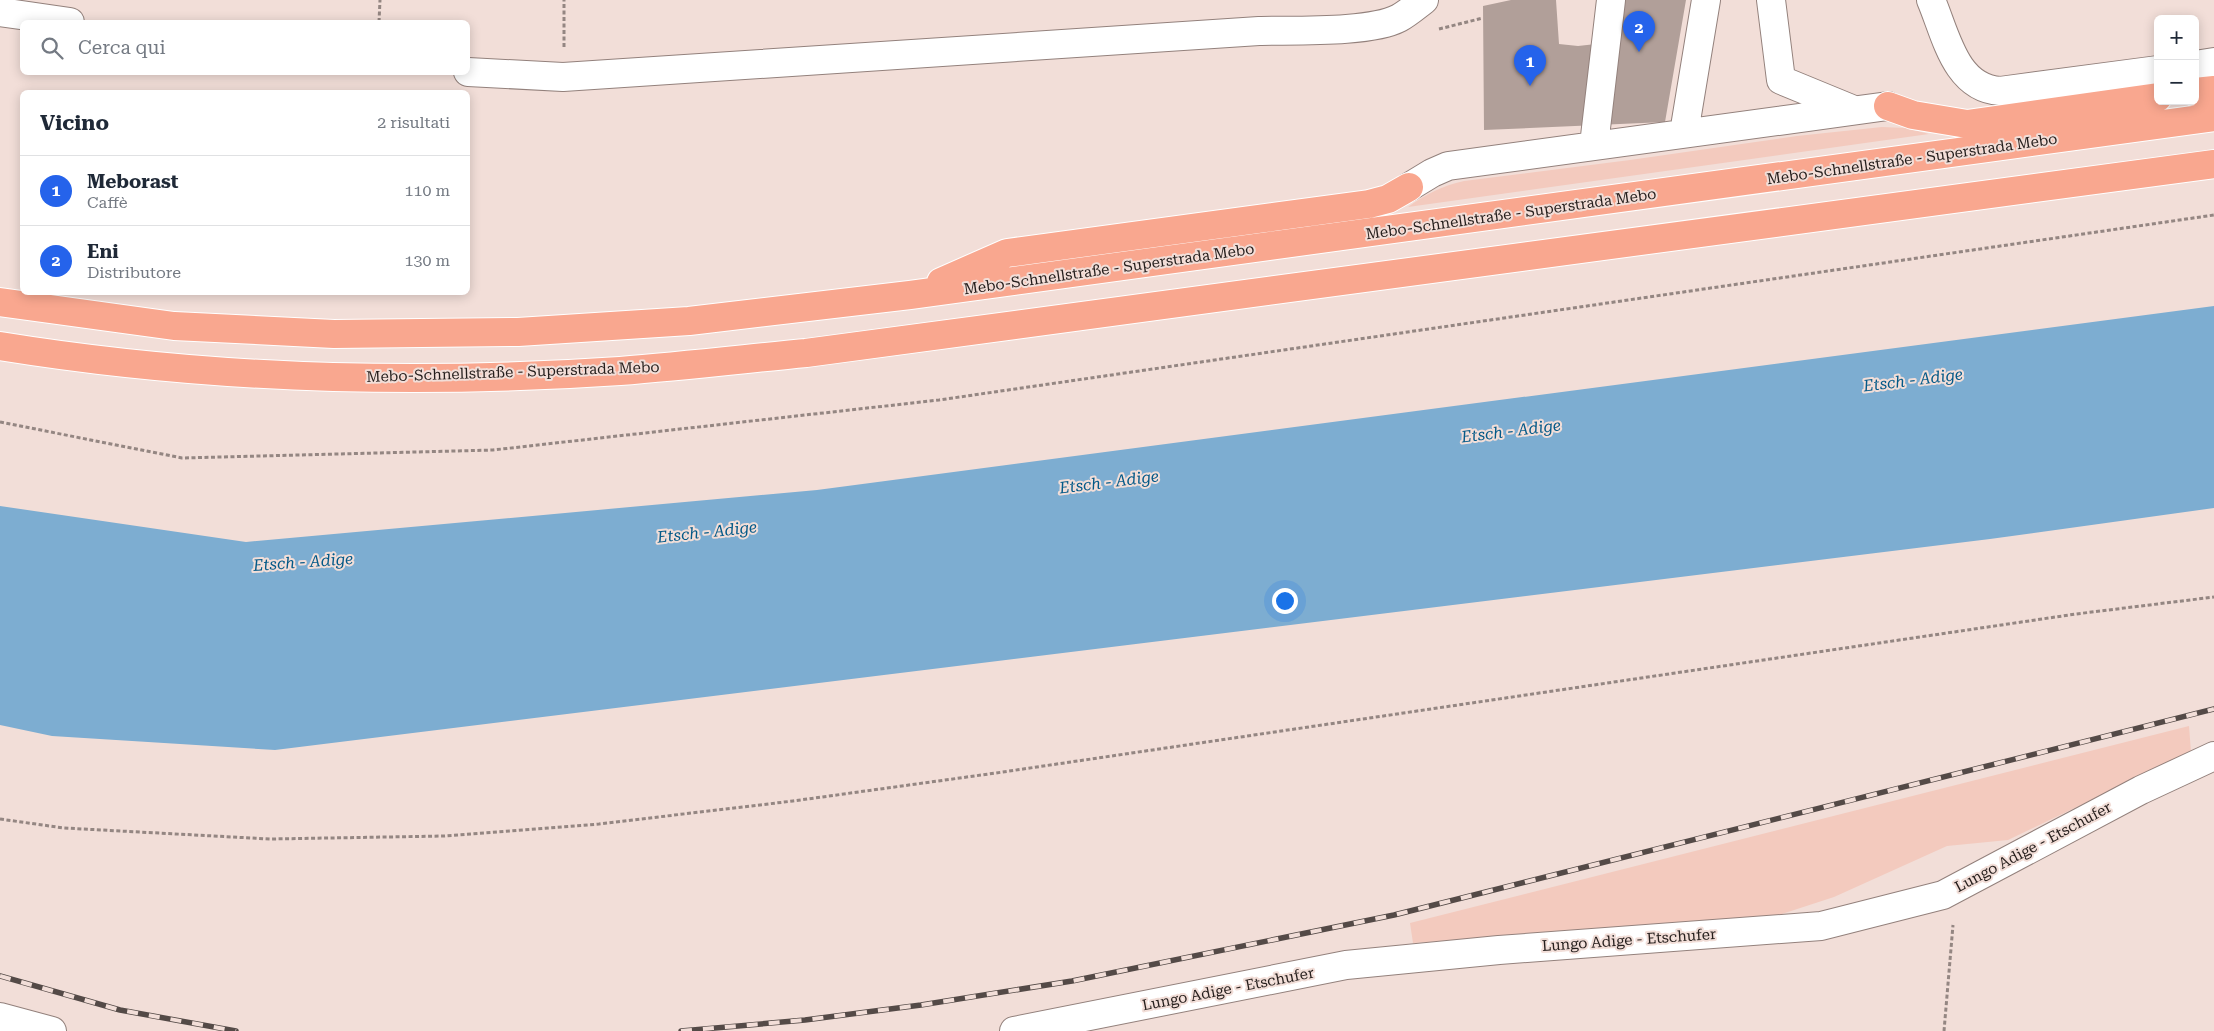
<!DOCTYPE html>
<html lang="it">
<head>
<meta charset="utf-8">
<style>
  body { margin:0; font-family:"Roboto Serif",serif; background:#f6f6f7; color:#1f2937 }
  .controls { position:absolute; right:15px; top:15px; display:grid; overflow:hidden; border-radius:8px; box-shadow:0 2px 12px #0003 }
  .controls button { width:45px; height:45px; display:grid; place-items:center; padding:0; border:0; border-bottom:1px solid #e0e1e3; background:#fff; color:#1f2937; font:25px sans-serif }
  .you { position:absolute; left:1284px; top:600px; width:18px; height:18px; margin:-12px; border:4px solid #fff; border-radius:50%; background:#1a73e8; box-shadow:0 0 0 8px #1a73e833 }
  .badge { display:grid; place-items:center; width:32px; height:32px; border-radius:50%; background:#2563eb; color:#fff; font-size:16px; font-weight:700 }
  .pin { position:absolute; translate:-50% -41px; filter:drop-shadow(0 1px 2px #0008) }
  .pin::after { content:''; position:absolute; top:26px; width:18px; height:15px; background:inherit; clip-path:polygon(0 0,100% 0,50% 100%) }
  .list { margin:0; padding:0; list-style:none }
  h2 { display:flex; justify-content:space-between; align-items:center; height:65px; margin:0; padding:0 20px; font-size:21px }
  h2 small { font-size:16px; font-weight:400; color:#747a83 }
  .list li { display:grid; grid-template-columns:32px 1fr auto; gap:15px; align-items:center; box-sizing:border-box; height:70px; padding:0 20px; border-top:1px solid #e0e1e3 }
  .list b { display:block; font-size:19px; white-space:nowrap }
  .list p { margin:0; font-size:16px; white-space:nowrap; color:#747a83 }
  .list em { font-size:16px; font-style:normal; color:#747a83 }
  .icon { flex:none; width:28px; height:28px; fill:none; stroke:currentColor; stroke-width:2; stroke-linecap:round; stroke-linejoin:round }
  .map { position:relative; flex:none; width:2214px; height:1031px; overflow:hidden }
  .search { position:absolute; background:#fff; box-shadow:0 2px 12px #0003; left:20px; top:20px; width:450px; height:55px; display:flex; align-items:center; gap:12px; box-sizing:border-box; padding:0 18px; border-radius:8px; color:#747a83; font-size:19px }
  .panel { position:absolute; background:#fff; box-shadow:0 2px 12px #0003; left:20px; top:90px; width:450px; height:205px; border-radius:8px }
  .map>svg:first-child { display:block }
  .green { fill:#f3cabe }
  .water { fill:#7dadd1 }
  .building { fill:#b19f99 }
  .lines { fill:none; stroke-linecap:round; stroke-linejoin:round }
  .minor-casing { stroke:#93817c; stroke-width:30 }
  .highway-casing { stroke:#fff; stroke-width:30 }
  .path { stroke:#948682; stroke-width:3; stroke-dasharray:4 2.5; stroke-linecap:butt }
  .minor { stroke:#fff; stroke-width:28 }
  .highway { stroke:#f9a78f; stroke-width:28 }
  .rail-casing { stroke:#544a47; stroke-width:5.5 }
  .rail { stroke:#f2ded8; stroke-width:4; stroke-dasharray:11; stroke-linecap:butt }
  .labels { text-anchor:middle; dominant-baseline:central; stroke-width:4; stroke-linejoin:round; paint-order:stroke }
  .street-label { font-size:15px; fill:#251e1c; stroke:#f2ded8 }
  .water-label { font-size:16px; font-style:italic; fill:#035988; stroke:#f2ded8 }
</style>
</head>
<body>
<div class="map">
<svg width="2214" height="1031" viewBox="0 0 2214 1031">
  <rect width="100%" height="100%" fill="#f2ded8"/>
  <path class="green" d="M1882,127L1906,128L1929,134L1408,207C1426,194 1442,186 1464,181L1630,160L1797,136Z
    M2189,726L2191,752L2008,840L1947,846L1834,897L1760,921L1413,943L1410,923Z"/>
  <path class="water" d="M2214,306V508L1990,539L275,750L52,736L0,725V506L246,542L817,490Z"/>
  <path class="building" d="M1511,0H1556L1559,44L1578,46L1605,43L1624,0H1686L1665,122L1484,130L1483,6Z"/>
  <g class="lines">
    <defs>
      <path id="minor" d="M1771,0L1781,80L1854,110
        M1931,0C1946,35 1955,88 2000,91L2158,70
        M0,12L70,22
        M2195,65L2214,62
        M468,72L563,77L1259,31C1293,30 1371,33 1399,18C1408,13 1416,6 1424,0
        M1684,133L1706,0
        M1594,145L1611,0
        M1409,187L1432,173L1448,166L1888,106
        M0,1017L52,1031
        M1014,1031L1346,965L1499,950L1821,926L1943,895L2141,790L2214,756"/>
      <path id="highway" d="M2195,92L2214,90
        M1888,106L1913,115L1967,124L2158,97
        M941,282L1007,253L1369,204L1388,199L1409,187
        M0,302L174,326L334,334L518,332L689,321L910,295L2214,117
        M0,346C204,379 413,385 620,371C682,366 744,359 806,353L2214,164"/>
    </defs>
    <use href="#minor" class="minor-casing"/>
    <use href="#highway" class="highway-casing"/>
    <path class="path" d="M379,22L380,0
      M1439,29L1483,18
      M564,47V0
      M0,422L182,458L493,450L939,400L2214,215
      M0,819L64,828L270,839L445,836L599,824L793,801L996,773L2076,614L2214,597
      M1944,1031L1953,925"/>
    <use href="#minor" class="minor"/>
    <use href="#highway" class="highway"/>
    <defs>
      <path id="rail" d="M0,976L120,1010L236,1031
        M681,1031L805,1020L921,1005L1072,981L1394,915L2214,709"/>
    </defs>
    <use href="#rail" class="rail-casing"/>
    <use href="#rail" class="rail"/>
  </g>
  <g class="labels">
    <g class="street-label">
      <text transform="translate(1912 159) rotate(-8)">Mebo-Schnellstraße - Superstrada Mebo</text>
      <text transform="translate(1511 214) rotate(-8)">Mebo-Schnellstraße - Superstrada Mebo</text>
      <text transform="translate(1109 269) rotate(-8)">Mebo-Schnellstraße - Superstrada Mebo</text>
      <text transform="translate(513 372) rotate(-2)">Mebo-Schnellstraße - Superstrada Mebo</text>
      <text transform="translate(2033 847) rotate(-28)">Lungo Adige - Etschufer</text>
      <text transform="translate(1629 940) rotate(-4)">Lungo Adige - Etschufer</text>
      <text transform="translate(1228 989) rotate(-11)">Lungo Adige - Etschufer</text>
    </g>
    <g class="water-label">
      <text transform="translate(1913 380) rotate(-7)">Etsch - Adige</text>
      <text transform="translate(1511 431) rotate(-7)">Etsch - Adige</text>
      <text transform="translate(1109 482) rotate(-7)">Etsch - Adige</text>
      <text transform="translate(707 532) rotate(-6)">Etsch - Adige</text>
      <text transform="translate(303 562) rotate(-4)">Etsch - Adige</text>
    </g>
  </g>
</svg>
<div class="controls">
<button>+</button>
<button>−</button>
</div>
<div class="you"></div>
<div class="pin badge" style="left:1530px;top:86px">1</div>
<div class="pin badge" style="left:1639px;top:52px">2</div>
<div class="search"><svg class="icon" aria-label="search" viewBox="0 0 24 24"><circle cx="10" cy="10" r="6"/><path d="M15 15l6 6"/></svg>Cerca qui</div>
<section class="panel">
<h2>Vicino<small>2 risultati</small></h2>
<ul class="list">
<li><span class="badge">1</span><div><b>Meborast</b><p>Caffè</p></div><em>110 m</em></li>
<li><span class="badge">2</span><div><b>Eni</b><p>Distributore</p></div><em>130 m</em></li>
</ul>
</section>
</div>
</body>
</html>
